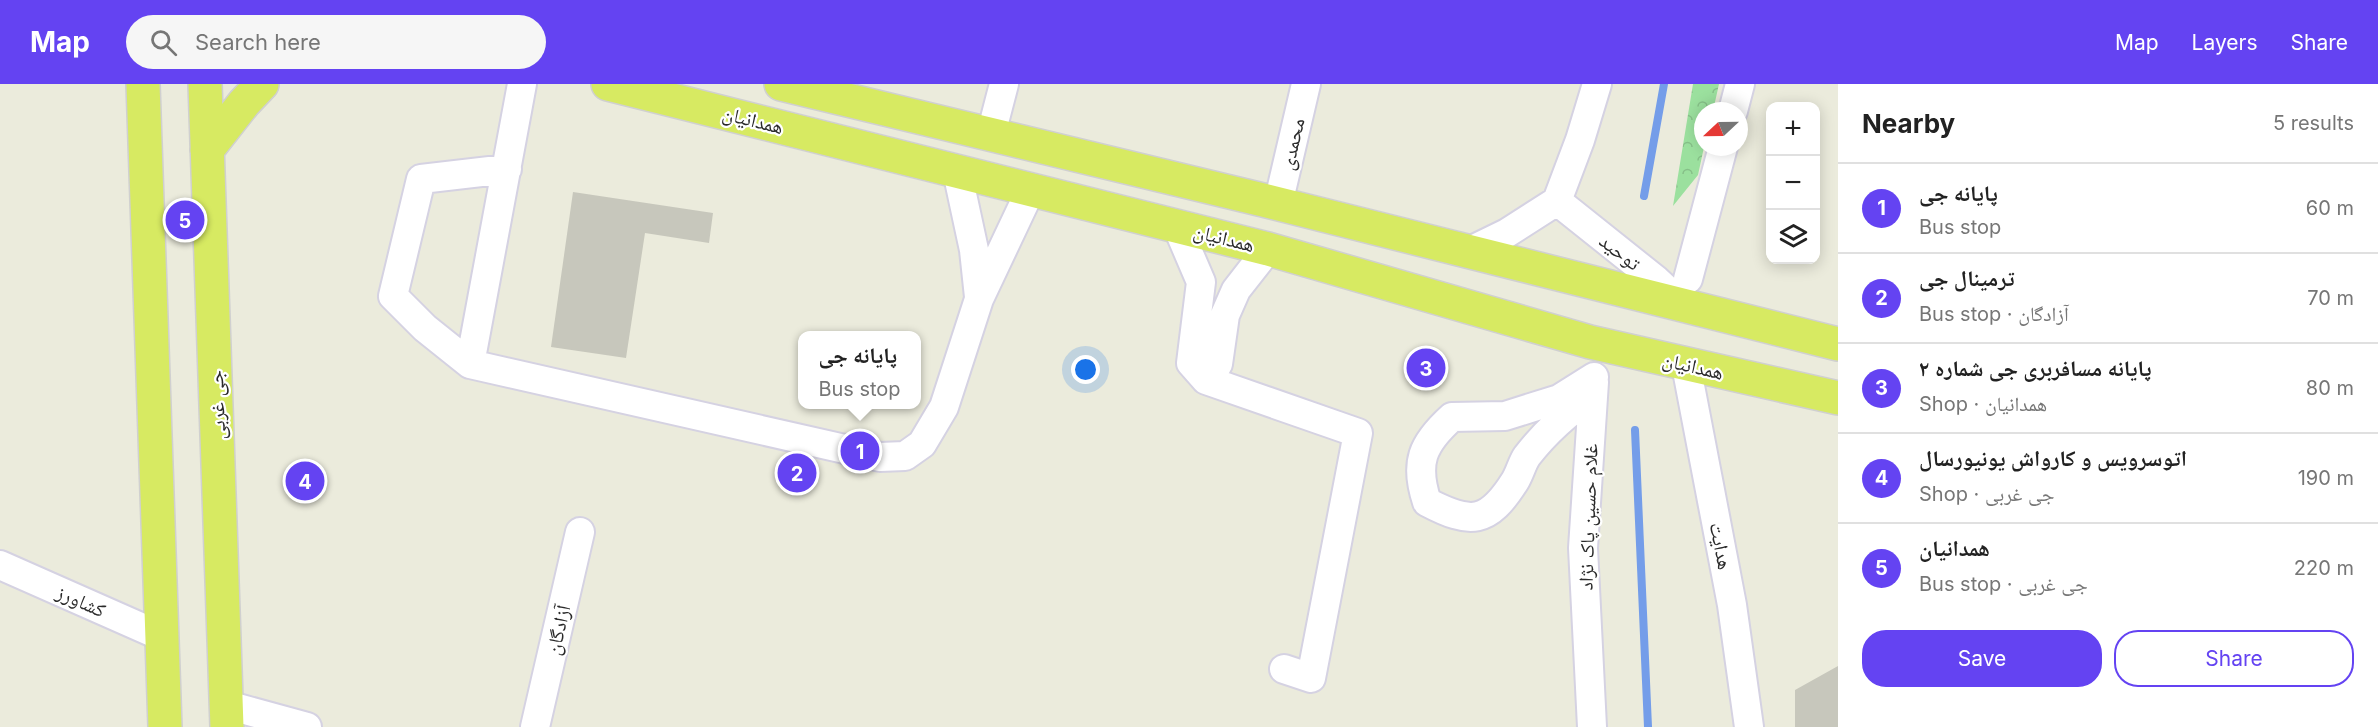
<!DOCTYPE html>
<html lang="en">
<head>
<meta charset="utf-8">
<style>
  body { margin:0; font-family:Inter,"Noto Naskh Arabic",sans-serif; background:#f6f6f6; color:#222 }
  .controls { position:absolute; right:18px; top:18px; display:grid; overflow:hidden; border-radius:12px; box-shadow:0 3px 15px #0003 }
  .controls button { width:54px; height:54px; display:grid; place-items:center; padding:0; border:0; border-bottom:2px solid #e0e0e0; background:#fff; color:#222; font:30px sans-serif }
  .compass { position:absolute; left:1694px; top:18px; width:54px; height:54px; border-radius:50%; background:#fff; box-shadow:0 3px 15px #0003; rotate:248deg }
  .you { position:absolute; left:1086px; top:286px; width:21px; height:21px; margin:-15px; border:4px solid #fff; border-radius:50%; background:#1a73e8; box-shadow:0 0 0 9px #1a73e833 }
  .badge { display:grid; place-items:center; width:39px; height:39px; border-radius:50%; background:#6443f2; color:#fff; font-size:20px; font-weight:700 }
  .pin { position:absolute; translate:-50% -50%; border:3px solid #fff; box-shadow:0 2px 6px #0006 }
  .popup { position:absolute; left:798px; top:247px; width:123px; height:78px; box-sizing:border-box; display:grid; place-content:center; border-radius:12px; background:#fff; filter:drop-shadow(0 2px 4px #0005); font-size:20px; white-space:nowrap; color:#767676 }
  .popup b { font-size:22px; color:#222 }
  .popup::after { content:''; position:absolute; left:50%; top:100%; margin-left:-12px; border:12px solid transparent; border-top-color:#fff }
  .list { margin:0; padding:0; list-style:none }
  h2 { display:flex; justify-content:space-between; align-items:center; height:78px; margin:0; padding:0 24px; font-size:26px }
  h2 small { font-size:20px; font-weight:400; color:#767676 }
  .list li { display:grid; grid-template-columns:39px 1fr auto; gap:18px; align-items:center; box-sizing:border-box; height:90px; padding:0 24px; border-top:2px solid #e0e0e0 }
  .list b { display:block; font-size:22px; white-space:nowrap }
  .list p { margin:0; font-size:20px; white-space:nowrap; color:#767676 }
  .list em { font-size:20px; font-style:normal; color:#767676 }
  .actions { display:flex; gap:12px; padding:18px 24px }
  .actions a { flex:1; padding:14px 0; border:2px solid #6443f2; border-radius:24px; text-align:center; font-size:21px; color:#6443f2 }
  .actions .main { background:#6443f2; color:#fff }
  .icon { flex:none; width:33px; height:33px; fill:none; stroke:currentColor; stroke-width:2; stroke-linecap:round; stroke-linejoin:round }
  .map { position:relative; flex:none; width:1838px; height:643px; overflow:hidden }
  header { display:flex; align-items:center; gap:36px; box-sizing:border-box; height:84px; padding:0 30px; background:#6443f2; color:#fff }
  header strong { font-size:28px }
  nav { display:flex; gap:33px; margin-inline-start:auto; font-size:21px }
  .search { width:420px; height:54px; background:#f6f6f6; display:flex; align-items:center; gap:15px; box-sizing:border-box; padding:0 21px; border-radius:33px; color:#767676; font-size:22px }
  main { display:flex }
  aside { flex:1; background:#fff }
  .map>svg:first-child { display:block }
  .forest { fill:url(#forest-crowns) }
  .lines { fill:none; stroke-linecap:round; stroke-linejoin:round }
  .stream { stroke:#749de9; stroke-width:8 }
  .building { fill:#c7c7bc }
  .minor-casing { stroke:#d5d2e2; stroke-width:32 }
  .major-casing { stroke:#d0d0d0; stroke-width:36 }
  .minor { stroke:#fff; stroke-width:28 }
  .major { stroke:#d7ea62; stroke-width:33 }
  .labels { text-anchor:middle; dominant-baseline:central; stroke-width:4.5; stroke-linejoin:round; paint-order:stroke }
  .street-label { font-size:20px; fill:#2a2a2a; stroke:#fff }
</style>
</head>
<body>
<header>
<strong>Map</strong>
<div class="search"><svg class="icon" aria-label="search" viewBox="0 0 24 24"><circle cx="10" cy="10" r="6"/><path d="M15 15l6 6"/></svg>Search here</div>
<nav><a>Map</a><a>Layers</a><a>Share</a></nav>
</header>
<main>
<div class="map">
<svg width="1838" height="643" viewBox="0 0 1838 643">
  <defs>
    <pattern id="forest-crowns" width="20" height="18" patternUnits="userSpaceOnUse" patternTransform="scale(1.5)"><rect width="20" height="18" fill="#9be09e"/><path d="M2 6a3 3 0 1 1 6 0M12 15a3 3 0 1 1 6 0" fill="none" stroke="#86c088"/></pattern>
  </defs>
  <rect width="100%" height="100%" fill="#ebebdc"/>
  <path class="forest" d="M1693,0H1719L1713,27H1703L1704,63L1698,91L1673,122Z"/>
  <g class="lines">
    <path class="stream" d="M1644,112L1664,0
      M1635,346L1648,643"/>
  </g>
  <path class="building" d="M573,108L713,129L709,159L645,149L626,274L551,263Z
    M1838,582V643H1795V606Z"/>
  <g class="lines">
    <defs>
      <path id="minor" d="M522,0L470,280L880,373L905,372L922,360L944,323L979,215L1031,105
        M1733,27L1740,0
        M991,50L1004,0
        M957,87L974,166L979,213
        M1557,117L1656,196L1682,220
        M1278,120L1306,0
        M1177,142L1201,198L1191,279L1206,296L1358,349L1311,594L1284,585
        M1470,167L1507,149L1557,117L1580,56L1597,0
        M1688,195L1723,63
        M470,280L425,244L393,212L421,95L507,85
        M1686,281L1732,521L1749,643
        M1206,296L1218,280L1225,231L1236,206L1268,165
        M1593,313C1569,326 1544,350 1527,372C1522,379 1520,389 1515,397C1488,440 1471,441 1427,418C1414,379 1422,360 1452,333L1505,332L1559,315L1594,293
        M0,481L163,553
        M227,621L307,643
        M535,643L580,448
        M1592,643L1583,464L1594,298"/>
      <path id="major" d="M143,0L165,643
        M205,0L227,643
        M608,0L1268,165L1590,258L1838,314
        M781,0L1263,116L1838,260
        M207,66L244,19L262,0"/>
    </defs>
    <use href="#minor" class="minor-casing"/>
    <use href="#major" class="major-casing"/>
    <use href="#minor" class="minor"/>
    <use href="#major" class="major"/>
  </g>
  <g class="labels">
    <g class="street-label">
      <text transform="translate(753 36) rotate(14)">همدانیان</text>
      <text transform="translate(1292 60) rotate(-77)">محمدی</text>
      <text transform="translate(1224 154) rotate(14)">همدانیان</text>
      <text transform="translate(1620 168) rotate(38)">توحید</text>
      <text transform="translate(1693 282) rotate(13)">همدانیان</text>
      <text transform="translate(217 321) rotate(-92)">جی غربی</text>
      <text transform="translate(1588 433) rotate(-88)">غلام حسین پاک نژاد</text>
      <text transform="translate(1721 462) rotate(79)">هدایت</text>
      <text transform="translate(81 517) rotate(24)">کشاورز</text>
      <text transform="translate(558 546) rotate(-77)">آزادگان</text>
    </g>
  </g>
</svg>
<div class="controls">
<button>+</button>
<button>−</button>
<button><svg class="icon" aria-label="layers" viewBox="0 0 24 24"><path d="M12 4l9 5-9 5-9-5zM3 14l9 5 9-5"/></svg></button>
</div>
<svg class="compass" viewBox="-18 -18 36 36"><path d="M0-13l5 13h-10z" fill="#e53935"/><path d="M0 13l5-13h-10z" fill="#767676"/></svg>
<div class="you"></div>
<div class="pin badge" style="left:860px;top:367px">1</div>
<div class="popup"><b>پایانه جی</b>Bus stop</div>
<div class="pin badge" style="left:797px;top:389px">2</div>
<div class="pin badge" style="left:1426px;top:284px">3</div>
<div class="pin badge" style="left:305px;top:397px">4</div>
<div class="pin badge" style="left:185px;top:136px">5</div>
</div>
<aside>
<h2>Nearby<small>5 results</small></h2>
<ul class="list">
<li><span class="badge">1</span><div><b>پایانه جی</b><p>Bus stop</p></div><em>60 m</em></li>
<li><span class="badge">2</span><div><b>ترمینال جی</b><p>Bus stop · آزادگان</p></div><em>70 m</em></li>
<li><span class="badge">3</span><div><b>پایانه مسافربری جی شماره ۲</b><p>Shop · همدانیان</p></div><em>80 m</em></li>
<li><span class="badge">4</span><div><b>اتوسرویس و کارواش یونیورسال</b><p>Shop · جی غربی</p></div><em>190 m</em></li>
<li><span class="badge">5</span><div><b>همدانیان</b><p>Bus stop · جی غربی</p></div><em>220 m</em></li>
</ul>
<div class="actions"><a class="main">Save</a><a>Share</a></div>
</aside>
</main>
</body>
</html>
